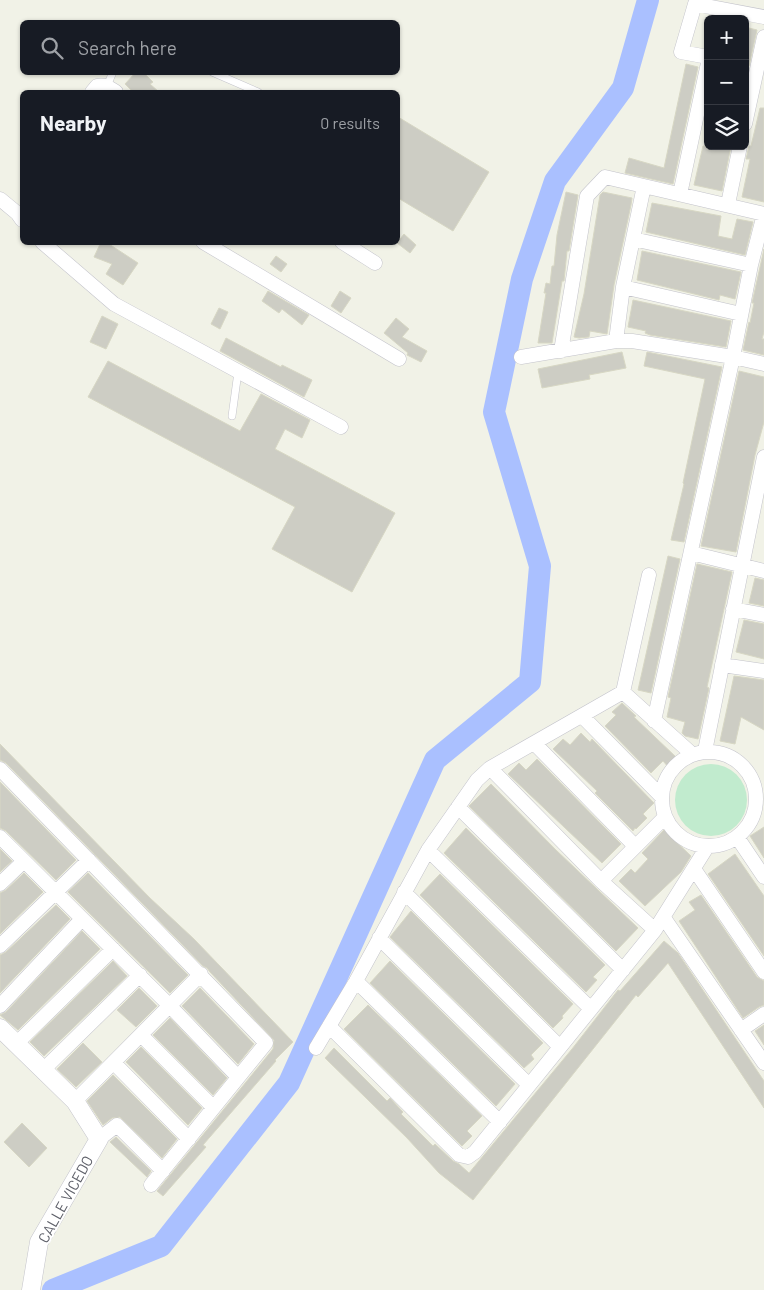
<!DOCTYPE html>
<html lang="en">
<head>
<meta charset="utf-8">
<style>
  body { margin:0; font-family:Barlow,sans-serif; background:#20242c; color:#f1f3f6 }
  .controls { position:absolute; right:15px; top:15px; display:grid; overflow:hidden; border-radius:8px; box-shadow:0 1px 4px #0004 }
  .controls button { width:45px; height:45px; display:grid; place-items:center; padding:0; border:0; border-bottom:1px solid #363941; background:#171b24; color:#f1f3f6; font:25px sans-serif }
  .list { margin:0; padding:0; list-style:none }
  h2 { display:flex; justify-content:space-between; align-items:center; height:65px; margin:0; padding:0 20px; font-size:21px }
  h2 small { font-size:16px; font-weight:400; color:#9ea1a6 }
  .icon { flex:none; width:28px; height:28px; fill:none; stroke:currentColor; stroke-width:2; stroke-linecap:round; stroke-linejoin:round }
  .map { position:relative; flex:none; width:764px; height:1290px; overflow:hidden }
  .search { position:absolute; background:#171b24; box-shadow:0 1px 4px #0004; left:20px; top:20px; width:380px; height:55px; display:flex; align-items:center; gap:12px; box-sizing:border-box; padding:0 18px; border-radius:8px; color:#9ea1a6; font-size:19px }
  .panel { position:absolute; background:#171b24; box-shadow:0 1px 4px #0004; left:20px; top:90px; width:380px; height:155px; border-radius:8px }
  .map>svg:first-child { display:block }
  .green { fill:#c1ebce }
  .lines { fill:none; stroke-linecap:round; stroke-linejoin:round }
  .river { stroke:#aac0ff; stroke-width:22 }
  .building { fill:#cdcdc4; stroke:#d7d7c4 }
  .service-casing { stroke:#c3c3cb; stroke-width:8 }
  .minor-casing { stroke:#c3c3cb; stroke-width:15 }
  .tertiary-casing { stroke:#c3c3cb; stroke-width:19 }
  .service { stroke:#fff; stroke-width:7 }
  .minor { stroke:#fff; stroke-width:14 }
  .tertiary { stroke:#fff; stroke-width:18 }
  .labels { text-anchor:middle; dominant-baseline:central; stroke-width:4; stroke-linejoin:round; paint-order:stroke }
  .street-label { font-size:15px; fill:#5e6069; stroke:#fff }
</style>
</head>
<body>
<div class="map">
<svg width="764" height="1290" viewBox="0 0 764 1290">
  <rect width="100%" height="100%" fill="#f1f2e7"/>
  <path class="green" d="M675 800a36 36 0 1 1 72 0a36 36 0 1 1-72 0Z"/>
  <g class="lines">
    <path class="river" d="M53,1290L161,1246L289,1083L435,760L530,682L540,566L494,412L522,279L555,181L623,88L648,0"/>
  </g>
  <path class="building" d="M745,27L757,30L749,66L745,65Z
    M686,64L698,67L673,184L625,173L629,158L664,168Z
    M136,72H143L153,82L150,84L159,92H133L125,84Z
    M760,108H764V202L742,197L750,159H746L749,146H751Z
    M398,117L489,172L453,231L398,198Z
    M703,146H731L722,191L694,185Z
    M566,192L578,195L569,251H567L564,281H562L552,343H538L546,293H544L546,283L550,284L552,266H554L557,235Z
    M603,192L632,198L631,205L614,285L607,334L590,331L589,337L579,338L574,337L584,294L600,195Z
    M652,203L721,216L718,236L732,239L737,219L753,222L745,255L646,232Z
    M404,234L416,245L410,253L397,243Z
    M101,242H106L138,263L123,285L106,274L112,264L94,257Z
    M764,249V332L762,339H764V355L743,350L749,322L750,323L754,303H752Z
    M642,251L741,272L735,299L720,295L719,300L637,280Z
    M276,256L287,264L281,272L270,264Z
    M268,291L309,315L302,325L282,309L279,313L262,301Z
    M340,291L351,298L341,313L331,306Z
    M633,300L731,321L726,347L650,335L645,333L646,331L628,327Z
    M219,308L228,312L220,329L211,324Z
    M102,316L118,324L106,349L90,342Z
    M396,318L409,329L402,337L427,351L421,362L407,355L408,353L384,333Z
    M226,338L281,367L282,365L312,380L304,397L220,351Z
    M622,352L626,368L589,375L590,379L542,388L538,369Z
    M647,352L722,367L684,542L671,540L684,484L683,483L705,379L644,366Z
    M108,361L240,431L261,394L310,420L302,438L285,429L275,449L395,513L352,592L272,549L295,507L88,397Z
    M739,371L764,377V422L755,455L736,552L701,546Z
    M668,556L680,559L651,693L638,690Z
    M697,564L732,572L707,687L709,688L698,739L685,736L682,733L685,722L667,717L671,698L668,697Z
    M755,578L764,580V606L749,603Z
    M744,620L764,624V659L736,652Z
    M734,676L764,680V730L741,717L735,744L720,741Z
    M622,703L636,716L634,717L676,757V761L669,768L663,761L651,773L605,726L616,715L612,712Z
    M581,733L590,742L592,739L654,803L643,814L647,818L636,829L635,828L633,831L595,793L597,791L553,749L563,739L570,745Z
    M0,744L150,898L194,939L293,1042L275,1060L276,1061L203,1145L206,1147L163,1196L157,1191L273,1049L274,1040L210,972L207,968L203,966L6,763L0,760Z
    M537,759L621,844L602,863L508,774L519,763L526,770Z
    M0,782L76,860L56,880L6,831L0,828Z
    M491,784L556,850L638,928L616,951L469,806Z
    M764,827V858L750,836Z
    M466,828L605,965L593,977L597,980L586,992L444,853Z
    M664,830L691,856L681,872L645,906L619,881L631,869L635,873L648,859L642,853Z
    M0,849L12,861L0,872Z
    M735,854L764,896V956L708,874Z
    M24,873L43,892L0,934V893L6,890Z
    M88,873L188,975L170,993L68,892Z
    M440,874L573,1004L562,1016L563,1018L553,1028L420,895Z
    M701,895L757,977L764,981V1005L759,1007L743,1018L679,921L695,910L689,902Z
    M56,905L70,919L0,993V955L6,952Z
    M411,911L543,1043L531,1055L534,1059L524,1068L390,937Z
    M82,931L100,949L18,1030L0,1015L6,1012Z
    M664,941L678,953L764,1081V1108L668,963L638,997L636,995L473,1200L439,1173L407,1138L325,1058L334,1048L387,1101L390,1098L403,1112L401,1114L433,1146L435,1144L453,1161L459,1164L469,1173L572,1049L618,990L620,991Z
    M113,961L127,976L44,1056L30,1042Z
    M390,961L515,1084L496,1106L370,983Z
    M139,988L157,1006L136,1027L117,1010Z
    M200,988L254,1044L238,1064L182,1006Z
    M368,1005L482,1116L467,1131L472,1136L462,1146L344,1029Z
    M170,1018L227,1078L213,1095L153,1035Z
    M764,1025V1045L755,1031Z
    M83,1043L102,1062L76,1087L57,1069Z
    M141,1047L202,1108L188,1125L126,1062Z
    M113,1075L177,1139L162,1158L120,1117L112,1118L103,1125L87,1101Z
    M22,1123L47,1148L29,1167L4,1142Z
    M116,1137L151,1171L147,1177L110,1142Z"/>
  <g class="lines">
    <defs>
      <path id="service" d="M212,72L258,92
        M107,86L113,72
        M232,416L238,372"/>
      <path id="minor" d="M708,57L681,52L695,4L764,17
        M92,92L97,86C105,84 110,88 116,92
        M745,124L764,37
        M680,194L708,63
        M0,199L17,213L22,220
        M728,204L740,146
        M633,239L751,265
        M42,242L114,304L341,427
        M203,242L399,359
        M342,242L375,263
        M623,287L741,314
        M616,341L623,287L644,186
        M561,351L587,196L605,177L764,214
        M521,357L616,341H632L733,357L764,364
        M691,553L764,571
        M733,609L764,615
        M722,665L764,671
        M623,692L649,575
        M582,716L661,796
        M654,721L733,357L751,265L764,214
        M534,743L635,846
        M705,751L764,457
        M662 799a47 47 0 1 1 94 0a47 47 0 1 1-94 0Z
        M490,768L601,881L655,930
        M0,769L266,1043L151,1185
        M458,807L623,970
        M0,837L169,1005L238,1077
        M737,837L764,877
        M428,850L591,1009
        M694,869L764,972
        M601,881L665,817
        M0,884L24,861
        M404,892L560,1047
        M664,918L764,1063
        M379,938L529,1085
        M0,946L89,860
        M356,981L500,1122
        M0,1006L82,919
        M329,1026L459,1155L468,1157L475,1152L655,930L707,847
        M741,1030L764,1014
        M141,1035L213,1107
        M16,1044L113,949
        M316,1048L356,981L428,850L477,780L490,768L623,692L692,754
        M114,1063L189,1139
        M43,1070L140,975
        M75,1101L201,974
        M99,1139L117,1125L163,1171"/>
      <path id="tertiary" d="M0,1028L75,1101L99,1139L39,1242L31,1290"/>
    </defs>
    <use href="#service" class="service-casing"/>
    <use href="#minor" class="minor-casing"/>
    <use href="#tertiary" class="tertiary-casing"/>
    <use href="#service" class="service"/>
    <use href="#minor" class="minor"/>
    <use href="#tertiary" class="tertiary"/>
  </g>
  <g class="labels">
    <g class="street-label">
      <text transform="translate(65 1199) rotate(-61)">CALLE VICEDO</text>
    </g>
  </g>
</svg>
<div class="controls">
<button>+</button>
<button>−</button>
<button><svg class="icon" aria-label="layers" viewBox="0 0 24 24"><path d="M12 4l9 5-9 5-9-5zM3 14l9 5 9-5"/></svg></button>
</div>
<div class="search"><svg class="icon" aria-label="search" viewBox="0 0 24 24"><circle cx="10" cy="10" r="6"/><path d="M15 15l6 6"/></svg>Search here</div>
<section class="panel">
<h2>Nearby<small>0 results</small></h2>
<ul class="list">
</ul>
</section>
</div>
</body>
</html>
